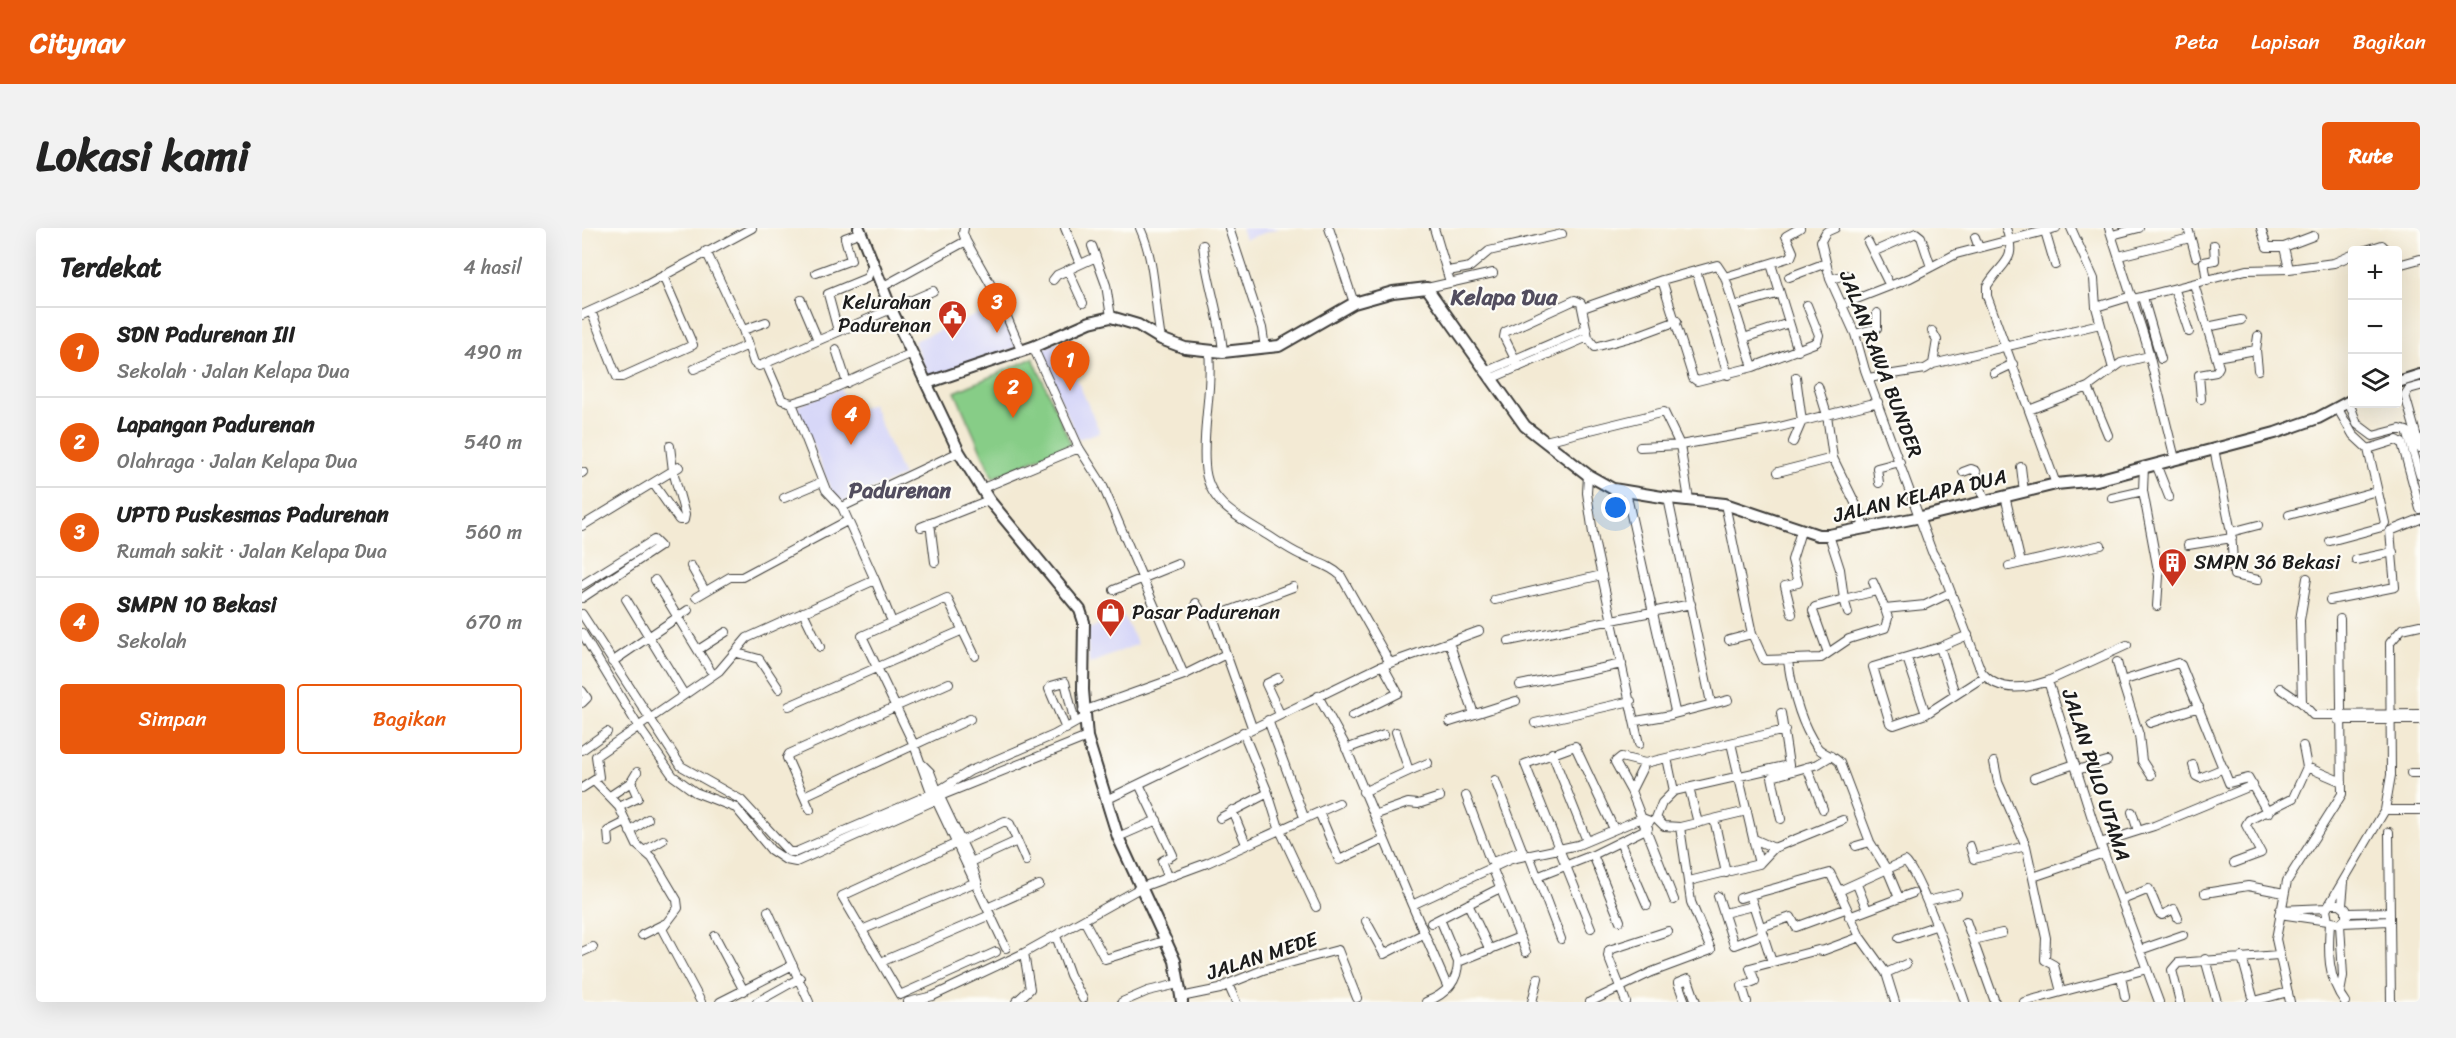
<!DOCTYPE html>
<html lang="id">
<head>
<meta charset="utf-8">
<style>
  body { margin:0; font-family:Sriracha,sans-serif; background:#f2f2f2; color:#222 }
  .controls { position:absolute; right:18px; top:18px; display:grid; overflow:hidden; border-radius:6px; box-shadow:0 6px 24px #0002 }
  .controls button { width:54px; height:54px; display:grid; place-items:center; padding:0; border:0; border-bottom:2px solid #e0e0e0; background:#fff; color:#222; font:30px sans-serif }
  .you { position:absolute; left:1034px; top:280px; width:21px; height:21px; margin:-15px; border:4px solid #fff; border-radius:50%; background:#1a73e8; box-shadow:0 0 0 9px #1a73e833 }
  .badge { display:grid; place-items:center; width:39px; height:39px; border-radius:50%; background:#ea580c; color:#fff; font-size:20px; font-weight:700 }
  .pin { position:absolute; translate:-50% -50px; filter:drop-shadow(0 2px 3px #0008) }
  .pin::after { content:''; position:absolute; top:32px; width:21px; height:18px; background:inherit; clip-path:polygon(0 0,100% 0,50% 100%) }
  .list { margin:0; padding:0; list-style:none }
  h2 { display:flex; justify-content:space-between; align-items:center; height:78px; margin:0; padding:0 24px; font-size:26px }
  h2 small { font-size:20px; font-weight:400; color:#767676 }
  .list li { display:grid; grid-template-columns:39px 1fr auto; gap:18px; align-items:center; box-sizing:border-box; height:90px; padding:0 24px; border-top:2px solid #e0e0e0 }
  .list b { display:block; font-size:22px; white-space:nowrap }
  .list p { margin:0; font-size:20px; white-space:nowrap; color:#767676 }
  .list em { font-size:20px; font-style:normal; color:#767676 }
  .actions { display:flex; gap:12px; padding:18px 24px }
  .actions a { flex:1; padding:14px 0; border:2px solid #ea580c; border-radius:6px; text-align:center; font-size:21px; color:#ea580c }
  .actions .main { background:#ea580c; color:#fff }
  .icon { flex:none; width:33px; height:33px; fill:none; stroke:currentColor; stroke-width:2; stroke-linecap:round; stroke-linejoin:round }
  .map { position:relative; flex:none; width:1838px; height:774px; overflow:hidden; border-radius:6px }
  header { display:flex; align-items:center; gap:36px; box-sizing:border-box; height:84px; padding:0 30px; background:#ea580c; color:#fff }
  header strong { font-size:28px }
  nav { display:flex; gap:33px; margin-inline-start:auto; font-size:21px }
  .intro { display:flex; align-items:center; justify-content:space-between; box-sizing:border-box; height:144px; padding:0 36px }
  h1 { margin:0; font-size:42px }
  .button { padding:15px 27px; border-radius:6px; background:#ea580c; color:#fff; font-size:21px; font-weight:700 }
  main { display:flex; gap:36px; padding:0 36px }
  aside { flex:1; background:#fff; border-radius:6px; box-shadow:0 6px 24px #0002 }
  .map>svg:first-child { display:block }
  .built { fill:#d7d7f8 }
  .green { fill:#87cd87; stroke:#527452; stroke-width:1.5 }
  .lines { fill:none; stroke-linecap:round; stroke-linejoin:round }
  .minor-casing { stroke:#3c3b38; stroke-width:10 }
  .secondary-casing { stroke:#3c3b38; stroke-width:14 }
  .minor { stroke:#fff; stroke-width:8 }
  .secondary { stroke:#fff; stroke-width:10 }
  .labels { text-anchor:middle; dominant-baseline:central; stroke-width:4.5; stroke-linejoin:round; paint-order:stroke }
  .poi-label { font-size:20px; fill:#1c1c1c; stroke:#fdfcf7; text-anchor:start }
  .street-label { font-size:20px; fill:#1c1c1c; stroke:#fdfcf7 }
  .quarter-label { font-size:22px; font-weight:bold; fill:#524d5e; stroke:#fdfcf7 }
</style>
</head>
<body>
<header>
<strong>Citynav</strong>
<nav><a>Peta</a><a>Lapisan</a><a>Bagikan</a></nav>
</header>
<div class="intro"><h1>Lokasi kami</h1><a class="button">Rute</a></div>
<main>
<aside>
<h2>Terdekat<small>4 hasil</small></h2>
<ul class="list">
<li><span class="badge">1</span><div><b>SDN Padurenan III</b><p>Sekolah · Jalan Kelapa Dua</p></div><em>490 m</em></li>
<li><span class="badge">2</span><div><b>Lapangan Padurenan</b><p>Olahraga · Jalan Kelapa Dua</p></div><em>540 m</em></li>
<li><span class="badge">3</span><div><b>UPTD Puskesmas Padurenan</b><p>Rumah sakit · Jalan Kelapa Dua</p></div><em>560 m</em></li>
<li><span class="badge">4</span><div><b>SMPN 10 Bekasi</b><p>Sekolah</p></div><em>670 m</em></li>
</ul>
<div class="actions"><a class="main">Simpan</a><a>Bagikan</a></div>
</aside>
<div class="map">
<svg width="1838" height="774" viewBox="0 0 1838 774">
  <rect width="100%" height="100%" fill="#fdfcf7"/>
  <filter id="ink" filterUnits="userSpaceOnUse"><feTurbulence type="fractalNoise" baseFrequency=".0167" numOctaves="2"/><feDisplacementMap in="SourceGraphic" scale="12" xChannelSelector="R" yChannelSelector="G"/><feConvolveMatrix kernelMatrix="1 2 1 2 8 2 1 2 1" color-interpolation-filters="sRGB"/></filter>
  <filter id="wash" filterUnits="userSpaceOnUse"><feTurbulence type="fractalNoise" baseFrequency=".008" numOctaves="4" result="noise"/><feDisplacementMap in="SourceGraphic" scale="24" xChannelSelector="R" yChannelSelector="G"/><feGaussianBlur stdDeviation="1.35" result="paint"/><feColorMatrix in="noise" values="0 0 0 0 0 0 0 0 0 0 0 0 0 0 0 0 0 1.4 0 .05"/><feComposite in="paint" operator="in"/></filter>
  <g filter="url(#wash)">
    <rect width="100%" height="100%" fill="#f3ead4"/>
    <path class="built" d="M659,0H698L663,11Z
      M418,77L435,120L346,150L332,113Z
      M478,113L518,204L496,211L457,122Z
      M258,160L269,185L290,176L321,248L262,274L250,265L215,178Z
      M540,386L556,416L507,436L505,402Z"/>
    <path class="green" d="M451,130L489,216L411,250L373,164Z"/>
  </g>
  <g filter="url(#ink)">
    <g class="lines">
      <defs>
        <path id="minor" d="M382,0L381,5L384,13L419,75L439,122
          M483,0L498,36
          M558,0C574,35 572,74 579,111
          M647,0L680,100L683,120
          M747,0L772,75
          M852,0L868,54
          M1253,0L1244,4L1239,13L1248,51L1273,106L1283,142L1350,324L1360,341L1399,443C1415,465 1443,461 1466,453L1517,612L1577,774
          M1424,0C1436,35 1421,32 1405,58V68L1474,256
          M1489,0L1512,51L1514,79L1531,141
          M1527,0L1564,114L1593,231
          M1606,0L1614,29
          M1679,0L1685,19H1702
          M1463,3L1473,37
          M1530,7L1557,0
          M1393,9L1397,20
          M1286,14L1308,58
          M621,17C625,54 638,87 641,124
          M510,18L524,57L529,89
          M1784,22L1800,17L1805,22
          M124,23L161,102L172,135L177,138L184,135L200,172L210,175L244,262L260,279
          M1291,24L1334,5L1339,9L1349,39
          M1537,28L1604,11
          M1189,36L1216,123
          M1816,37L1838,31
          M1707,41L1702,19L1731,8
          M486,42L501,75
          M866,43L888,39L907,23L980,6
          M1114,43L1146,147
          M234,45L269,32L263,10L279,4
          M1143,49L1209,29L1211,24L1204,8L1218,0
          M1207,49L1244,35
          M1248,51L1264,47
          M471,52L475,47L514,29
          M1080,52L1111,150L1115,153L1171,139L1235,114L1237,107L1225,77
          M1625,53L1622,34L1633,32L1632,17
          M1612,56L1637,139L1634,144L1617,147L1619,171
          M300,59L384,13
          M845,60L911,45
          M1593,62L1607,104
          M1561,69L1579,131
          M1551,71L1664,42L1707,41L1752,35L1770,27
          M219,72L236,112
          M1259,77L1328,50L1374,26L1474,0
          M1152,78L1198,65
          M1514,79L1550,68
          M1001,80L1080,52L1135,37L1143,49L1171,139
          M9,83L35,149H40L111,117L81,48
          M0,87L57,61L170,0
          M1625,99L1659,92
          M161,102L184,94
          M256,103L246,66L285,50L291,36
          M1273,106L1295,100V85
          M1162,110L1207,95
          M451,119L497,220L520,256L602,447
          M254,121L265,155
          M1674,122L1676,142
          M627,123C631,161 620,199 623,237C625,276 658,290 687,308C698,315 708,322 719,327C733,334 748,337 759,348L808,435
          M1634,129L1674,122L1676,108
          M184,135L351,63
          M1351,136L1518,96
          M937,139L922,109L923,104L993,72L999,75L1006,109L1013,119L1057,107L1095,93
          M112,141L164,118
          M903,144L1003,101
          M1412,145L1431,136
          M1286,150L1343,141L1351,136L1355,112L1350,103
          M908,151L1006,109
          M1236,158L1245,187L1251,230L1278,285L1282,301
          M1838,158L1827,161L1823,167L1838,220
          M1506,159L1539,135L1567,128
          M1767,174L1775,196L1791,208L1818,201L1825,203L1838,247
          M210,175L239,166L330,125
          M1447,182L1506,159L1526,207
          M963,213L1082,184L1098,217L1190,201L1296,174
          M1211,214L1220,193L1214,149
          M1058,219L1098,217L1107,272
          M1632,221L1649,304L1652,347L1676,352
          M1786,221L1815,212L1820,215L1838,281
          M1574,236L1587,269
          M1439,239L1442,264
          M1196,244L1251,230
          M1381,244L1389,241L1394,243L1403,273
          M0,245L1,244
          M1006,247L1005,265L1012,312L1057,516
          M71,255L97,292H102L103,287L91,243L88,218
          M1297,255L1295,240L1318,234
          M401,260L497,220
          M1561,263L1577,348L1575,378
          M1044,264L1093,483L1089,487L1054,493
          M1423,268L1439,335
          M202,270L240,254
          M1086,270L1129,475
          M1530,270L1561,263L1562,238
          M1143,276L1170,406L1182,432L1239,430L1267,411L1303,400L1306,390L1303,381
          M1707,287L1795,263
          M348,295L353,334
          M0,298L97,239
          M339,299L407,272
          M1649,304L1676,297
          M1748,313L1800,299L1803,295L1786,221L1771,207L1756,181
          M1606,317L1650,310
          M1774,332L1811,324
          M109,338L123,363
          M1427,338L1519,317
          M73,352L128,442
          M293,352L308,389
          M1291,354L1303,381L1343,377L1368,365
          M0,357L72,312L78,318L0,370
          M532,362L596,336
          M114,369L148,349H160L265,293
          M44,371L100,463
          M913,372L1020,347
          M1748,372L1813,359L1808,303L1838,291
          M614,375L621,386L625,385L631,389L670,499
          M221,384L238,419
          M1266,385L1262,371L1294,363
          M0,386L99,538L159,572L207,624H214L349,566
          M1210,386L1203,358L1216,355L1210,332L1219,303
          M631,389L711,359
          M0,405L56,498L91,548L113,564L154,580L189,622L204,632L214,634L356,571L358,565L355,562L349,564L352,571
          M1386,407L1358,419L1291,439L1308,495L1312,497L1344,486L1403,448
          M1147,412L1170,406
          M927,413L1109,376
          M867,414L897,403
          M1358,419L1373,466
          M116,422L144,404
          M155,425L177,431L197,461
          M1246,425L1231,383L1233,379L1262,371L1258,341L1247,307
          M1325,430L1344,486
          M1206,433C1210,461 1218,495 1235,519C1241,527 1252,527 1258,535L1288,614L1304,640
          M30,434L106,382
          M1535,434L1540,453L1596,435L1599,437L1647,555L1666,550L1686,585
          M696,450L684,456L698,486
          M1466,453L1545,417
          M1540,453L1557,507L1560,533L1569,547
          M938,457L1040,436
          M1698,460L1720,475L1731,487L1838,486
          M0,463L5,470L0,475
          M736,468L762,515L830,677
          M1720,475L1718,392L1725,350
          M207,478L381,402
          M501,483L602,447L644,426
          M1092,486L1146,472
          M770,488L816,465L801,438
          M686,492L722,589
          M1756,492H1838
          M868,494L934,473
          M953,495L1049,473
          M1568,495L1617,479
          M484,501L467,461L469,458L483,454L493,495
          M661,504L686,565
          M1149,515L1177,636
          M1721,518L1725,539
          M764,521L802,507
          M0,522L25,504
          M970,525L1005,613
          M1085,530L1092,563L1080,575L1074,590L1082,598L1098,599L1165,583
          M1412,534L1416,554L1444,618L1464,710L1463,732L1472,737L1479,764
          M1063,535L1039,529L1033,534L1049,563L1092,672
          M341,537L348,544L355,562
          M1611,537L1614,548L1618,550L1642,540
          M1225,539L1241,581
          M1495,542L1525,533
          M827,543L846,535
          M1829,545H1838
          M1452,550L1493,536
          M913,552L941,624
          M12,553L37,579L55,617L70,630L95,672L96,680L80,701L119,774
          M557,556L591,627L580,633L586,648
          M0,560L17,549L14,528L137,443L165,410L293,352L260,279L377,224
          M1107,560L1116,595
          M356,563L388,543L472,507L502,490
          M1049,563L1063,535L1203,502
          M1092,563L1207,537L1199,485
          M349,564L332,517L280,408L365,370L393,428
          M781,564L827,543L814,504
          M28,568L49,554
          M222,568L388,491
          M358,568L505,509
          M884,568L908,632L911,634L940,622
          M358,569L389,634L396,656
          M354,572L424,720
          M524,572L797,439L867,414L892,486
          M37,579L56,570L49,554L55,544
          M228,582L205,530L207,526L367,455
          M650,582L664,616
          M1803,582H1838
          M737,584L757,632L802,611
          M1550,584L1556,603
          M792,587L826,575L836,576L858,569
          M638,590L686,565L697,600L734,679
          M1132,591L1144,645
          M1199,591L1190,549L1236,536L1249,528
          M48,604L66,591
          M1807,604L1809,774
          M536,609L575,592
          M1172,611L1192,620
          M27,614L26,603L42,595
          M1038,614L1065,677
          M1518,615L1572,598L1671,557
          M1274,618L1288,614
          M1388,618L1392,631L1444,618
          M62,623L81,612
          M947,627L979,711
          M1011,627L1038,693
          M389,634L435,613
          M1652,635L1679,625L1664,597L1667,592L1711,570L1725,539L1760,554
          M912,644L944,724
          M1307,646L1317,670
          M955,649L1011,627L1066,600
          M1451,649L1522,625
          M1107,653L1177,636L1192,620L1261,592
          M1276,659L1285,682
          M1623,665L1666,658L1702,665
          M1168,667L1248,645L1257,663
          M1136,668L1152,717L1181,706
          M1158,670L1168,667L1190,734
          M1540,672L1567,661L1577,685L1580,687L1592,681L1596,690
          M1345,673L1375,666
          M886,676L908,722
          M1749,676H1758L1764,681V690L1758,696L1746,693L1744,682L1803,582L1809,547L1808,415L1820,401L1838,397
          M1760,677L1762,654
          M405,680L457,657
          M1698,682L1745,680
          M186,683L227,774
          M1142,685L1171,678
          M1765,685L1808,684
          M1697,686L1746,693
          M1267,689L1331,665
          M858,691L876,734
          M502,692L523,731L585,712
          M784,693L802,726L841,706
          M1384,693L1413,774
          M849,695L918,660
          M1748,695C1746,723 1745,750 1763,774
          M1760,695L1808,693
          M1179,699L1209,689L1214,699L1263,681
          M1009,700L943,536L993,518L1032,601
          M282,701L394,654
          M60,707L82,696
          M133,708L162,763
          M474,708L488,747L501,771
          M1317,710L1353,698
          M1391,712L1420,705
          M1558,722L1601,707
          M0,724L11,719
          M414,724L318,767L260,668L423,593L428,596L444,633
          M1660,729L1672,773
          M1623,731L1635,774
          M299,734L408,687
          M1304,745L1324,736
          M1539,748L1543,769
          M646,756L654,774
          M866,760L830,677L929,631L996,617L1060,590L1068,593
          M1758,765L1761,748L1758,696
          M599,769L638,761L646,756L681,742L756,722L775,770
          M138,774L211,737
          M175,774L218,750
          M326,774L351,768L442,725L560,659L625,635L757,575
          M434,774L448,761L442,725
          M540,774L566,763L596,756
          M844,774C862,767 876,755 876,734L938,709
          M950,774L956,750
          M1008,774L1070,744L1129,722L1109,674L1098,599
          M1044,774L1026,728L1027,722L1086,703
          M1103,774L1096,755L1106,751L1114,774
          M1165,774L1160,758L1173,753L1168,740L1236,722L1240,723L1278,709
          M1313,774L1304,745L1278,709L1257,663L1323,633C1336,642 1376,753 1383,774
          M1442,774L1565,741
          M1598,774L1590,742L1596,735L1696,727
          M1669,774L1706,764
          M1708,774L1694,711L1705,653L1760,566L1758,391"/>
        <path id="secondary" d="M277,0L309,81L377,224L407,272L498,382L502,394L501,462L505,509L536,609L593,733L600,774
          M1816,154L1838,147
          M345,155L451,119L508,94L529,89L556,97L579,111L603,120L641,124L697,118L772,75L811,64L845,60L943,198L1006,247L1031,261L1086,270L1143,276L1236,307H1247L1339,289L1474,256L1515,252L1693,205L1736,190L1770,172"/>
      </defs>
      <use href="#minor" class="minor-casing"/>
      <use href="#secondary" class="secondary-casing"/>
      <use href="#minor" class="minor"/>
      <use href="#secondary" class="secondary"/>
    </g>
  </g>
  <defs>
    <symbol id="civic-pin" viewBox="-11 -11 22 30"><path d="M0 17L-7.5 6A9.5 9.5 0 1 1 7.5 6Z" fill="#c8321e" stroke="#fdfcf7"/><path d="M-.6-6.5H3V-4.5H.6V-3L4-1V1h2V6H-6V1h2V-1L-.6-3ZM-1.2 2.5V6h2.4V2.5Z" fill="#fff"/></symbol>
    <symbol id="building-pin" viewBox="-11 -11 22 30"><path d="M0 17L-7.5 6A9.5 9.5 0 1 1 7.5 6Z" fill="#c8321e" stroke="#fdfcf7"/><path d="M-4-6H4V6H1V3H-1V6H-4ZM-2.5-4.3h1.7v1.8h-1.7ZM.8-4.3h1.7v1.8H.8ZM-2.5-1h1.7V.8h-1.7ZM.8-1h1.7V.8H.8Z" fill="#fff"/></symbol>
    <symbol id="shop-pin" viewBox="-11 -11 22 30"><path d="M0 17L-7.5 6A9.5 9.5 0 1 1 7.5 6Z" fill="#c8321e" stroke="#fdfcf7"/><path d="M-5-2.5h2.3a2.7 3.5 0 0 1 5.4 0H5L5.5 6h-11ZM-1.5-2.5h3a1.5 2.3 0 0 0-3 0Z" fill="#fff"/></symbol>
  </defs>
  <g fill-rule="evenodd">
    <use href="#civic-pin" x="354" y="70" width="33" height="45"/>
    <use href="#building-pin" x="1574" y="318" width="33" height="45"/>
    <use href="#shop-pin" x="512" y="368" width="33" height="45"/>
  </g>
  <g class="labels">
    <g class="poi-label">
      <text x="349" y="74" text-anchor="end">Kelurahan<tspan x="349" dy="23">Padurenan</tspan></text>
      <text x="1612" y="334">SMPN 36 Bekasi</text>
      <text x="550" y="384">Pasar Padurenan</text>
    </g>
    <g class="street-label">
      <text transform="translate(1299 136) rotate(69)">JALAN RAWA BUNDER</text>
      <text transform="translate(1338 268) rotate(-13)">JALAN KELAPA DUA</text>
      <text transform="translate(1514 547) rotate(72)">JALAN PULO UTAMA</text>
      <text transform="translate(680 728) rotate(-18)">JALAN MEDE</text>
    </g>
    <g class="quarter-label">
      <text x="922" y="69">Kelapa Dua</text>
      <text x="318" y="262">Padurenan</text>
    </g>
  </g>
</svg>
<div class="controls">
<button>+</button>
<button>−</button>
<button><svg class="icon" aria-label="layers" viewBox="0 0 24 24"><path d="M12 4l9 5-9 5-9-5zM3 14l9 5 9-5"/></svg></button>
</div>
<div class="you"></div>
<div class="pin badge" style="left:488px;top:163px">1</div>
<div class="pin badge" style="left:431px;top:190px">2</div>
<div class="pin badge" style="left:415px;top:105px">3</div>
<div class="pin badge" style="left:269px;top:217px">4</div>
</div>
</main>
</body>
</html>
